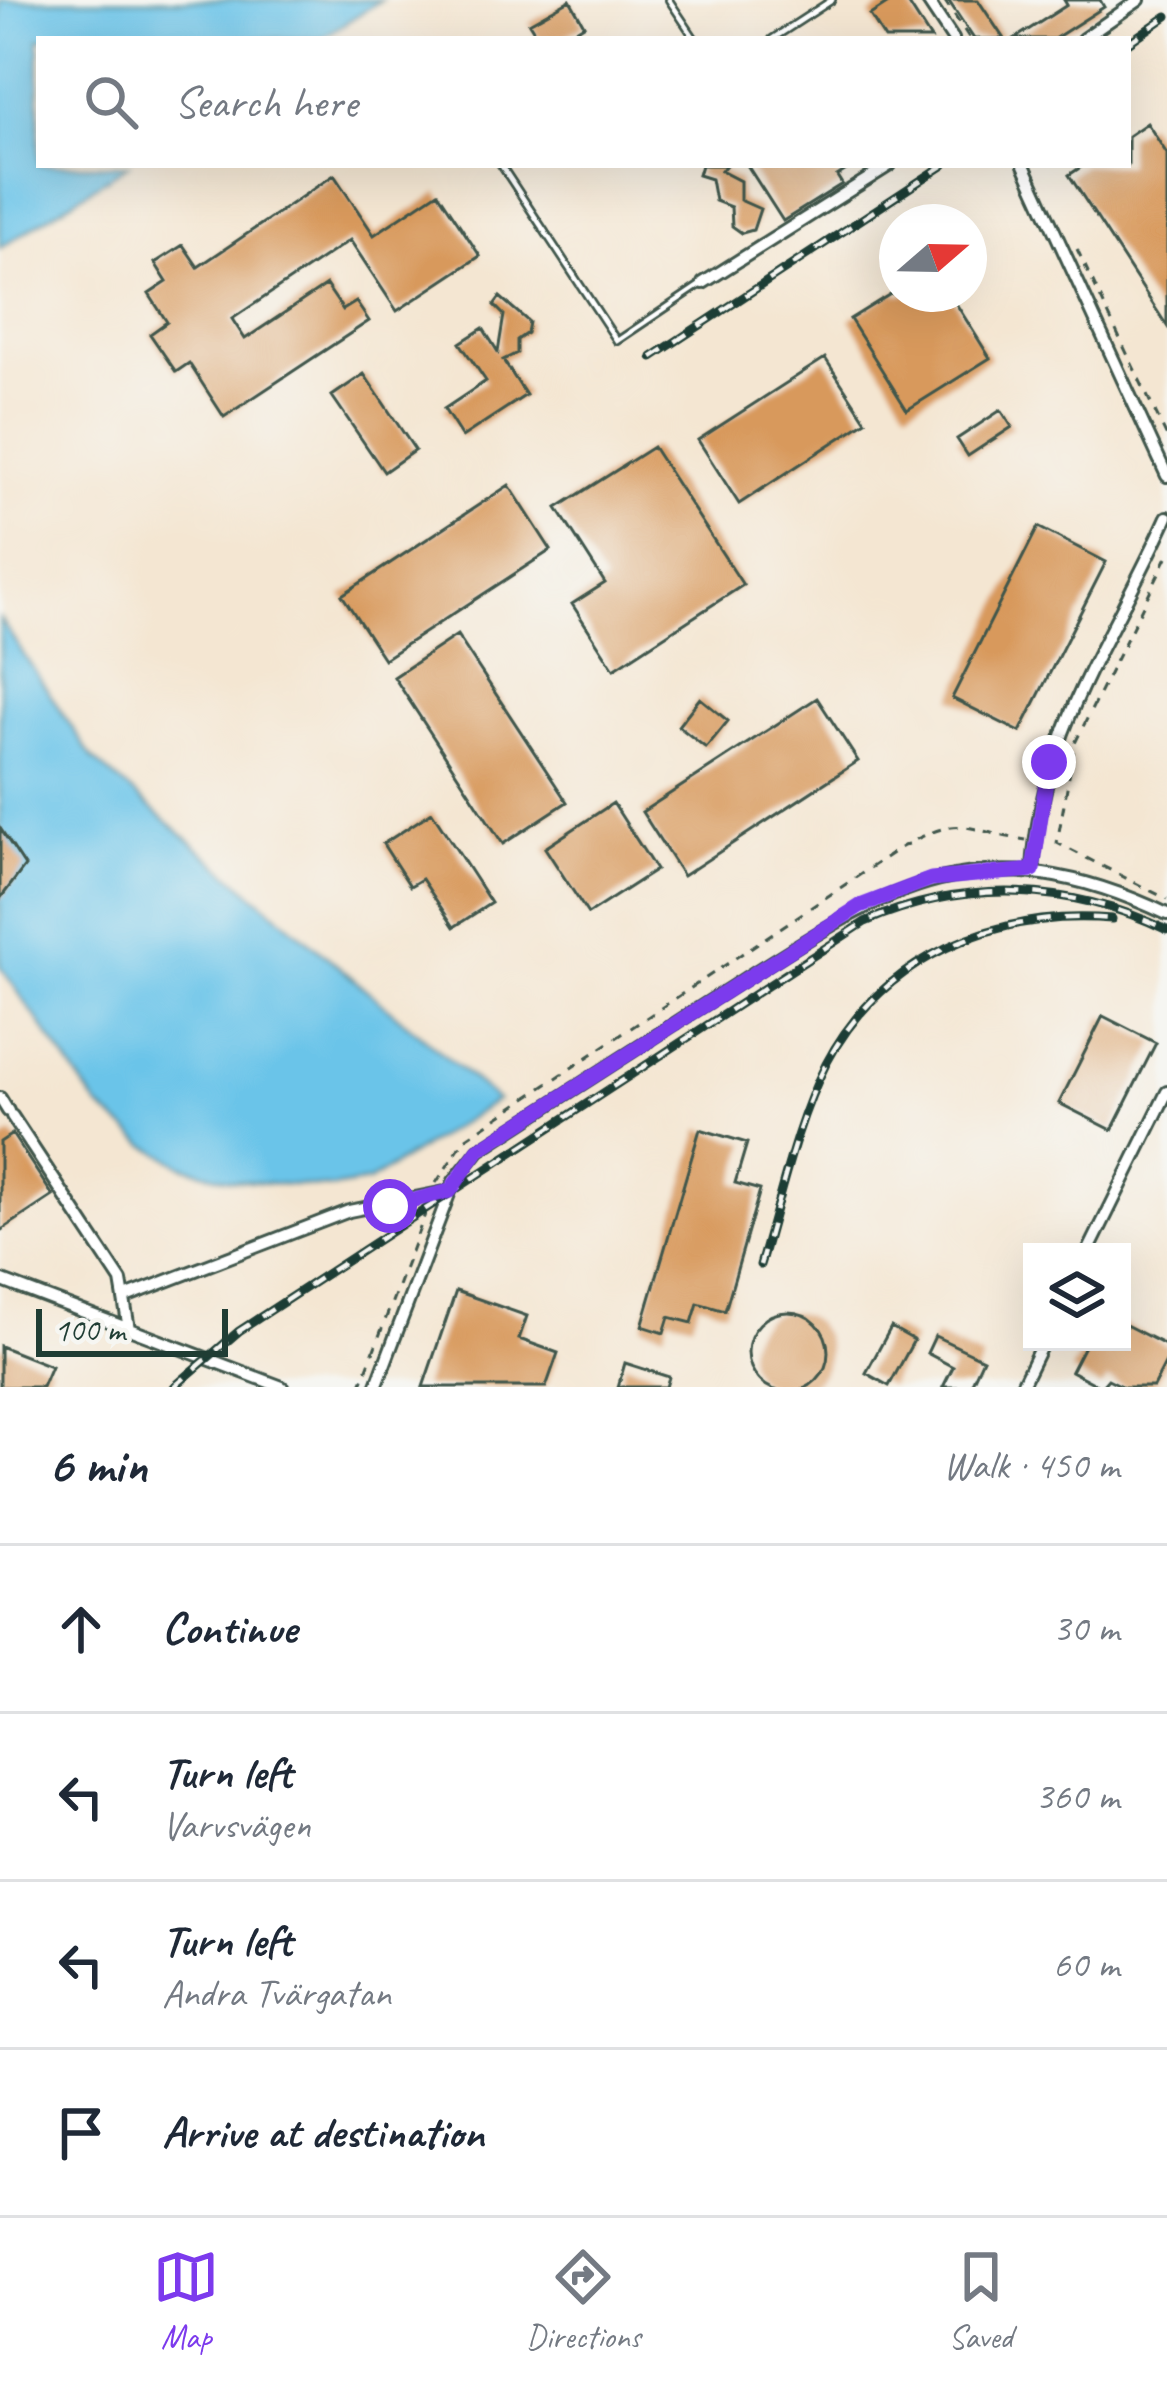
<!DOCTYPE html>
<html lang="en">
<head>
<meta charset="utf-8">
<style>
  body { margin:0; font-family:Caveat,sans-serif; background:#f6f6f7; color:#1f2937 }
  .controls { position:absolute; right:36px; bottom:36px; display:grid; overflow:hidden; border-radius:0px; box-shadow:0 12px 48px #0002 }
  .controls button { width:108px; height:108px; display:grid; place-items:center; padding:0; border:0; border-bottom:3px solid #e0e1e3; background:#fff; color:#1f2937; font:60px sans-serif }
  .compass { position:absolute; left:879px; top:204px; width:108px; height:108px; border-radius:50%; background:#fff; box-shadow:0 12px 48px #0002; rotate:70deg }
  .scale { position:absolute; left:36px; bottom:30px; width:192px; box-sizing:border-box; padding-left:12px; border:6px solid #1f3d34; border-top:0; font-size:33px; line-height:42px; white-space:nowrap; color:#1f3d34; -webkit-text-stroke:9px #f6f6f2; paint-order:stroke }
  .stop { position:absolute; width:36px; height:36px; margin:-27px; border:9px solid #7c3aed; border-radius:50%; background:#fff }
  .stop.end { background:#7c3aed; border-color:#fff; box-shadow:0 3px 12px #0008 }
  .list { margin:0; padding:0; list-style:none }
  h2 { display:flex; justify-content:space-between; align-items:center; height:156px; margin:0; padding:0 48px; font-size:51px }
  h2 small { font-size:39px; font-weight:400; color:#747a83 }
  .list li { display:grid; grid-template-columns:78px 1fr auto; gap:36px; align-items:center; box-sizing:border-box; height:168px; padding:0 48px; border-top:3px solid #e0e1e3 }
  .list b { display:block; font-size:45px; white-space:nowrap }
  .list p { margin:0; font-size:39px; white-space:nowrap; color:#747a83 }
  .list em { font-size:39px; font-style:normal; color:#747a83 }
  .icon { flex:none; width:66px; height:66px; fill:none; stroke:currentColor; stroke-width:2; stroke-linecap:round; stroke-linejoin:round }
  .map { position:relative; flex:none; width:1167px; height:1387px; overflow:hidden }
  .search { position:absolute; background:#fff; box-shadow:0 12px 48px #0002; left:36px; right:36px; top:36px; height:132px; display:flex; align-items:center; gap:30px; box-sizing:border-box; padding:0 42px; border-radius:0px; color:#747a83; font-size:45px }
  .sheet { height:828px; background:#fff }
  nav { display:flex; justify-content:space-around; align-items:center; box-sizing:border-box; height:168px; border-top:3px solid #e0e1e3; background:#fff; font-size:33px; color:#747a83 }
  nav a { display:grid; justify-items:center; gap:6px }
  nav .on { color:#7c3aed }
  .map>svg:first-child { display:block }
  .water { fill:#6bc4e9; stroke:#45808e; stroke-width:3 }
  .building { fill:#d8995b }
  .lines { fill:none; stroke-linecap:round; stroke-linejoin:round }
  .lane-casing { stroke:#3f564c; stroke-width:10 }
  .street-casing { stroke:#3f564c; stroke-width:16 }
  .path { stroke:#3f564c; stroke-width:3; stroke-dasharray:9 9; stroke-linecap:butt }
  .lane { stroke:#fff; stroke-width:4.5 }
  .street { stroke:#fff; stroke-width:10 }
  .rail-casing { stroke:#1f3d34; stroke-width:9 }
  .rail { stroke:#f6f6f2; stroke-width:4.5; stroke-dasharray:14; stroke-linecap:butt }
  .route { stroke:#7c3aed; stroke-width:15 }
</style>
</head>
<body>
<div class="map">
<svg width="1167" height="1387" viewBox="0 0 1167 1387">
  <rect width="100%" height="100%" fill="#f6f6f2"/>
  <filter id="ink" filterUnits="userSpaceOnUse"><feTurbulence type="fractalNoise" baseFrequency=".00833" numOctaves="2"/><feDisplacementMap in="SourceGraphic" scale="24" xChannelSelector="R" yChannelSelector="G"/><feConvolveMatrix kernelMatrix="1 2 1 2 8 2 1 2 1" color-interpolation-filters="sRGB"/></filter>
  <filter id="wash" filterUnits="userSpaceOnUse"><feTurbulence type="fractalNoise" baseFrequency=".004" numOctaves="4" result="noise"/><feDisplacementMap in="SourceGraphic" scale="48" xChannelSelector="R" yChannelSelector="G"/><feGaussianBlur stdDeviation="2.7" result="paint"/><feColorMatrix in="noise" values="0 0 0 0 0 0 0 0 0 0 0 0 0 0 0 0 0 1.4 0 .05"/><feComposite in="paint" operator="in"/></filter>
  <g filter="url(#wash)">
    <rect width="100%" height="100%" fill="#f4e6d2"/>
    <path class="water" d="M0,0H381L320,39H39V165H128L0,248Z
      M0,619L93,759L497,1100L368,1182L332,1188L230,1180L183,1166L144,1144L98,1106L0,966Z"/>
    <g id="blocks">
      <path class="building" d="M570,0L584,25L561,39H539L529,23Z
        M893,0H906L931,39H885L870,15Z
        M948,0H978L1004,39H974Z
        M1064,0H1100L1104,7L1054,39H1014L1067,5Z
        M1147,123L1167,154V326L1069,175L1084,165H1128V136Z
        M701,165H726L721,171L740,181V200L760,209L753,230L742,233L732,226L731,207L715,201L711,179L698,175Z
        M747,165H854L837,176L842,184L783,221Z
        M334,175L374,235L438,192L480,256L397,311L350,240L232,319L245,339L326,285L343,310L356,302L369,321L224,417L189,363L176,372L150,334L167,322L149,294L167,282L155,263L183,245L198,267Z
        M897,290V294H950L990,358L907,410L850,319Z
        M500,297L529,322L527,333L517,340V353L503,360L526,395L462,437L444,409L486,381L460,343L483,328L498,352L504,315L494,305Z
        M825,358L866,421L739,504L698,440Z
        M364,374L415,450L384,472L332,396Z
        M1001,410L1012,427L968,456L957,439Z
        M653,447L743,585L614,669L572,604L605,583L557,508Z
        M509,485L551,550L384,659L342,595Z
        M1038,527L1106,562L1020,732L952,698Z
        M457,635L567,802L503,844L394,677Z
        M700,698L728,721L706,748L678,726Z
        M817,698L858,761L683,876L642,812Z
        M613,803L656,870L588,914L545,848Z
        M432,812L491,903L454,927L422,879L410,886L383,844Z
        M0,828L25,866L0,899Z
        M1103,1016L1156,1043L1112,1130L1059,1103Z
        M700,1129L747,1143L735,1183L760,1190L725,1311L698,1303L692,1323L669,1317L664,1333L642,1326Z
        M12,1134L53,1196L0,1231V1142Z
        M456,1291L527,1316L519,1339L558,1353L546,1387H423Z
        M748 1352a40 40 0 1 1 80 0a40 40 0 1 1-80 0Z
        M1122,1323L1167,1346V1360L1153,1387H1124L1108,1379L1101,1387L1071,1371L1086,1342H1122Z
        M891,1327L914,1340L889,1386L866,1373Z
        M935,1336L983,1359L970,1387H943L953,1367L927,1353Z
        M0,1346L51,1366L42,1387H0Z
        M625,1363L669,1377L666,1387H618Z"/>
    </g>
  </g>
  <g filter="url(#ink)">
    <use href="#blocks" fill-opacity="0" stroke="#3f564c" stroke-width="3"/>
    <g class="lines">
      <defs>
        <path id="lane" d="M669,0L695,39
          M772,39L832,0
          M501,165L617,341L703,283"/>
        <path id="street" d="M927,0L953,39
          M1083,39L1139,0
          M1024,165L1167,476
          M703,283L890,165
          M1033,870C1040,732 1113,638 1167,517
          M0,1098L8,1111
          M12,1116L121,1281L129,1329
          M1088,1252L1167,1092
          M0,1280L282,1387
          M128,1296L349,1211L450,1191
          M376,1387L454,1181L479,1150C559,1099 638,1047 718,996C880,892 974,822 1167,914
          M1021,1387L1043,1342"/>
      </defs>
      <use href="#lane" class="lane-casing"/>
      <use href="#street" class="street-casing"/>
      <path class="path" d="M944,0L970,39
        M1077,249L1167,437
        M1167,557L1075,743L1057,843L1167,899
        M436,1183L465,1139L900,848C967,811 961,831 1026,840
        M360,1387L427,1209"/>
      <use href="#lane" class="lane"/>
      <use href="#street" class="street"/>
      <defs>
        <path id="rail" d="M1128,43L1167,16
          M652,357L944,165
          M760,1265C780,1199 795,1125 826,1064C882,957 996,909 1112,919
          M174,1387L239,1331L865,922C964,879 1071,883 1167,930"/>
      </defs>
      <use href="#rail" class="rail-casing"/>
      <use href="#rail" class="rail"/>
    </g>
  </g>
  <g class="lines" filter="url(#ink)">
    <path class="route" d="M390,1206L450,1191L478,1150L860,906L931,879L1033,870L1049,762"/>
  </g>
</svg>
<div class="controls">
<button><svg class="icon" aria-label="layers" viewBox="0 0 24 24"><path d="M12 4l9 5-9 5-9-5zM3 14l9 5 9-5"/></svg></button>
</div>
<svg class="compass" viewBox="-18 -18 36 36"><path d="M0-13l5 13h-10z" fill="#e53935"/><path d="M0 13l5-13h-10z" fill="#747a83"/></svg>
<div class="scale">100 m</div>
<div class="stop" style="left:390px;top:1206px"></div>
<div class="stop end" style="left:1049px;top:762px"></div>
<div class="search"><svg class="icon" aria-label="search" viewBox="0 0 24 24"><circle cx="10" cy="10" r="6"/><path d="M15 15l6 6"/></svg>Search here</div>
</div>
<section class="sheet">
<h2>6 min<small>Walk · 450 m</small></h2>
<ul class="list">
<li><svg class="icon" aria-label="ahead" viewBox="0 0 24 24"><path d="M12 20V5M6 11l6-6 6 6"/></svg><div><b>Continue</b></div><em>30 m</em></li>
<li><svg class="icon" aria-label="left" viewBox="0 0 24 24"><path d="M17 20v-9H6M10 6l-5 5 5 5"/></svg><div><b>Turn left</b><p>Varvsvägen</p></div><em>360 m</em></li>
<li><svg class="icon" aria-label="left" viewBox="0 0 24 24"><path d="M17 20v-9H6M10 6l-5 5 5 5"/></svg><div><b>Turn left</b><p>Andra Tvärgatan</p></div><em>60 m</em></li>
<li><svg class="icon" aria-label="arrive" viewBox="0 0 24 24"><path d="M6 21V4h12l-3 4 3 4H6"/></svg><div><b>Arrive at destination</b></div></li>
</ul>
</section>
<nav>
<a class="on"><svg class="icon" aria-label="map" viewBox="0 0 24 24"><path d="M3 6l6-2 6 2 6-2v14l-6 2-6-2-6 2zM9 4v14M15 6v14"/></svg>Map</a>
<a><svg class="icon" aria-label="directions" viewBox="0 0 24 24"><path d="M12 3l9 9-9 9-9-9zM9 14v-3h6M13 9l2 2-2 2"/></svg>Directions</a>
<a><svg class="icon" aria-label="saved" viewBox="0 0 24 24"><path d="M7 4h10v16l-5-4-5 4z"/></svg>Saved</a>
</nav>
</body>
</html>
